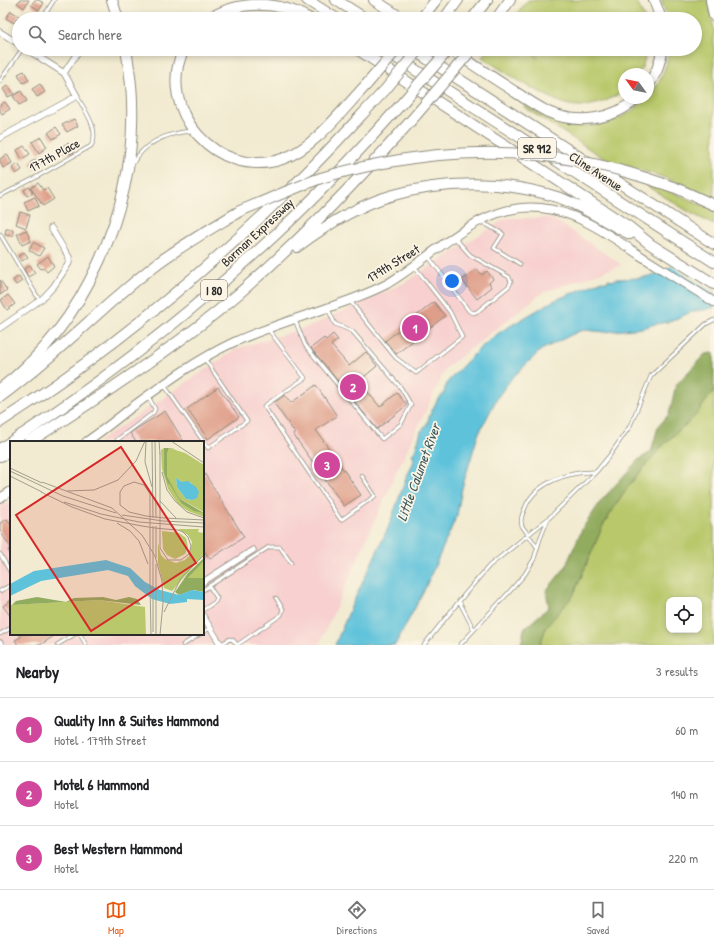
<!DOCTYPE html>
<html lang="en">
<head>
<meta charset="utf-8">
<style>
  body { margin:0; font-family:"Patrick Hand",sans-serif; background:#f2f2f2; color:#202124 }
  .controls { position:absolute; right:12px; bottom:12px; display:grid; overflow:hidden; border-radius:8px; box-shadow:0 2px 6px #0003 }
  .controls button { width:36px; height:36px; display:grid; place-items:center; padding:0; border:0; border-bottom:1px solid #e0e0e0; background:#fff; color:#202124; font:20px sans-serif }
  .compass { position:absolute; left:618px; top:68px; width:36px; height:36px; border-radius:50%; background:#fff; box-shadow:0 2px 6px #0003; rotate:303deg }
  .you { position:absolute; left:452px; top:281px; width:14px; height:14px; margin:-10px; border:3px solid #fff; border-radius:50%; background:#1a73e8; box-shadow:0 0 0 6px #1a73e833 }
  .badge { display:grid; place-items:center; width:26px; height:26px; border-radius:50%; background:#ea580c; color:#fff; font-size:13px; font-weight:700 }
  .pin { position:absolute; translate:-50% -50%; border:2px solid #fff; box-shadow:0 1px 4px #0006 }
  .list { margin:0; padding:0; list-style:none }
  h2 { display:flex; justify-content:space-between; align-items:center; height:52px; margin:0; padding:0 16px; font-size:17px }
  h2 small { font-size:13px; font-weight:400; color:#757577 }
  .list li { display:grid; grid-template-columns:26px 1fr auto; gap:12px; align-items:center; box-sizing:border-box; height:64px; padding:0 16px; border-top:1px solid #e0e0e0 }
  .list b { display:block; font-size:15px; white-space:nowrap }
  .list p { margin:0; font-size:13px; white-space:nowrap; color:#757577 }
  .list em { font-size:13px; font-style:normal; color:#757577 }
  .icon { flex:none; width:22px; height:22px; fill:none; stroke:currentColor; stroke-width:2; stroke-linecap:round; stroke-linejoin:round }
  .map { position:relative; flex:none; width:714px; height:645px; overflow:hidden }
  .search { position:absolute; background:#fff; box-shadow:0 2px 6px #0003; left:12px; right:12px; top:12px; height:44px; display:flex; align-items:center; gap:10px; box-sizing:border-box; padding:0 14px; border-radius:22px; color:#757577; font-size:15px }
  .sheet { height:244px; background:#fff }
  nav { display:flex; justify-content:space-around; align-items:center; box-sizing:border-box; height:56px; border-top:1px solid #e0e0e0; background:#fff; font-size:11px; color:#757577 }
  nav a { display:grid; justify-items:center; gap:2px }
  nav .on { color:#ea580c }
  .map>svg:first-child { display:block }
  .built { fill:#f7d0cf }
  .green { fill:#b8c86b; stroke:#727a4b; fill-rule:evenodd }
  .forest { fill:#92ac5f; stroke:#5e6c45 }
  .water { fill:#5ec2db; stroke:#447683 }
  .pier { fill:#f2ebd1 }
  .building { fill:#df9e89 }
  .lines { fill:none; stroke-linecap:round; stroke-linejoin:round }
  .lane-casing { stroke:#8e8b7e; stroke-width:4.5 }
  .street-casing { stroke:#8e8b7e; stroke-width:7 }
  .secondary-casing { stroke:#8e8b7e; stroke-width:10 }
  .highway-casing { stroke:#8e8b7e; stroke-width:12 }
  .lane { stroke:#fff; stroke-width:3 }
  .street { stroke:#fff; stroke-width:5.5 }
  .secondary { stroke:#fff; stroke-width:8 }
  .highway { stroke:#fff; stroke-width:10 }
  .highway-bridge-casing { stroke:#8e8b7e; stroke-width:12; stroke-linecap:butt }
  .highway-bridge { stroke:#fff; stroke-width:10 }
  .labels { text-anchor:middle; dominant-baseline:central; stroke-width:3.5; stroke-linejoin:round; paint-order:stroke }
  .shield { fill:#fcf5e5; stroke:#6a6863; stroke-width:1 }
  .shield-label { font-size:12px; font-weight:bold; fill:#2b2b2b }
  .street-label { font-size:13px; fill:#2b2b2b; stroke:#fcf5e5 }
  .water-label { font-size:14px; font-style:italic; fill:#3a5860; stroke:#fcf5e5 }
  .inset-road { fill:none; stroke:#a29e8f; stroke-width:1 }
  .view { fill:#d62828; fill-opacity:0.15; stroke:#d62828; stroke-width:2 }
  .inset-edge { fill:none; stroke:#2b2b2b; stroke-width:2 }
</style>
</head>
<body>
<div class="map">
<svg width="714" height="645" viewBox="0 0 714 645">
  <rect width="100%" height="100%" fill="#fcf5e5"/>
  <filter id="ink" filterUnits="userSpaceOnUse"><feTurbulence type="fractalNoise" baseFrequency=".025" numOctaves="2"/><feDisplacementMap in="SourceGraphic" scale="8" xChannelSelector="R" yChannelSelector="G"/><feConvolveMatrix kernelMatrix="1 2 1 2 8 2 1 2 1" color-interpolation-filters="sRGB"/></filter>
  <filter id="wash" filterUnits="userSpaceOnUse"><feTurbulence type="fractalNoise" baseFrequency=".012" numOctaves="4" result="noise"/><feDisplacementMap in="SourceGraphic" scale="16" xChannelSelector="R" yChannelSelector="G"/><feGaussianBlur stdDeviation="0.9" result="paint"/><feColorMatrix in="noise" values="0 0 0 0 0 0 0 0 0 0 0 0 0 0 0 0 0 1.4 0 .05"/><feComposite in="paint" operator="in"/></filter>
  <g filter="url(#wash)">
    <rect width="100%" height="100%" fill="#f2ebd1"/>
    <path class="built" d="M506,218H552L622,265L542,293L446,368L396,473L319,645H0V507L11,500V634H203V442H98L236,349L311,326L404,283Z"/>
    <path class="green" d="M528,0H636L645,19H513Z
      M661,0H708L714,29V198L660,176L608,161L524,107L525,105C536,112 546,118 558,122C597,135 643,115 661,78C665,69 668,59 670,49H695V19H668Z
      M488,49H516L515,51L521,56L527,49H530L537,58H538L532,49H647L643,65L639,74H624V90C606,104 581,111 560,102C552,99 545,94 538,91C518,81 500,69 482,57Z
      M644,182L679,195L714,210V225L689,212L647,186Z
      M714,390V645H540L546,627L573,596L603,525L630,484L662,446L695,416ZM669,600H699V630H669Z"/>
    <path class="forest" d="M714,353V390L695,416L662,446L630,484L603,525L573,596L546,627L540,645H521L524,629L549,607L546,591L565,568L582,529L601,501L638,460L651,452L658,427L669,414L676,385L705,354Z"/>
    <path class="water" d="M714,239V307L704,310L694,311L668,322L655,324L642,328L605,332L584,330L577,332L541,350L511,379L497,398L478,435L462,488L457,515L423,593L395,645H335L351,607L388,528L407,476C410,469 417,461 412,454L415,451L421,431L426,426L431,412L438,399L444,394L445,388L449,380L479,349L500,332L553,301L602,281L608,282V279H610L612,281L616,279L641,278L657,274L676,264Z"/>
    <path class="pier" d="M714,237V293L669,265Z"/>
    <g id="blocks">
      <path class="building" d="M20,0H29L24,8L17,3Z
        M35,0H38L44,3L39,10L31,5Z
        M11,11L19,16L14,23L6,18Z
        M24,71L29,80L23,83L18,74Z
        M40,84L45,92L37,97L32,89Z
        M8,85L14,94L8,97L3,89Z
        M21,91L27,101L19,105L13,96Z
        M5,102L10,109L2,114L0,111V105Z
        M74,119L78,126L67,132L62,125Z
        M56,127L61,134L53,139L48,133Z
        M41,137L47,147L39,153L32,142Z
        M68,143L74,152L70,154L68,151L65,153L61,147Z
        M24,146L30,154L22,159L17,150Z
        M7,154L12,163L3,168L0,162V159Z
        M36,159L40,165L34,169L30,163Z
        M18,164L22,170L16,174L12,168Z
        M38,183L43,190L47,188L54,199L43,206L31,188Z
        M29,187L33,193L27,196L24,190Z
        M35,197L39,206L28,211L24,202Z
        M20,212L30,215L26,228L16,224Z
        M6,229H13V236L5,235Z
        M26,230L31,241L22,245L17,234Z
        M33,242L44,248L39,256L29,250Z
        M24,252L28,257L22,261L18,256Z
        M48,256L54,266L47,272L44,268L41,269L37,264Z
        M30,265L35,273L28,277L24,269Z
        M477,269L482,275L487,271L493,279L489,283L492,287L477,299L462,280Z
        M19,276L22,281L16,285L13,280Z
        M0,280L7,290L0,295Z
        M8,295L15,304L7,310L1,300Z
        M434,302L445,316L396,354L385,341Z
        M333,334L338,340L331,345L349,366L366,352L377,366L359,381L380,407L397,393L407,405L377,429L311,348L324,338L326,340Z
        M316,385L337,416L316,430L361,495L344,506L293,434L295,433L274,403L285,395L291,403Z
        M218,387L239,417L208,439L187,409Z
        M165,411L184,442H136L130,433Z
        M203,471L244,537L210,559L203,549Z
        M7,519L11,525V555L8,550L11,548L0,531V523Z
        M11,600V617L3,606Z
        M19,634H57L40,645H18L15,640L21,637Z"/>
    </g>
  </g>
  <g filter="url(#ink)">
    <use href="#blocks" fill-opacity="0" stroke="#8e8b7e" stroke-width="1"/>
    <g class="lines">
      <defs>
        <path id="lane" d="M42,19L54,0
          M0,81L22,49
          M132,165C144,142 167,133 192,131
          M0,196L33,179L91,146C101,130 84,110 77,96
          M482,222L503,234L494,248L520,264
          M0,234L40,301
          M428,256L469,311L474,313L478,311L509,286L511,282L509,277L470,255L454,237
          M350,301L396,358L416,373L462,337L450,312L414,266
          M295,320L305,345L382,439L401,424L411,405L401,388L352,331L335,324L328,309
          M268,329L305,378L264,406L341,520L375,496L362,476
          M164,385L208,448L247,421L204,358
          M117,442V440L153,413L155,409L148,396
          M537,547L522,526C520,520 522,515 525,508C535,482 570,471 596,472
          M0,554L11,573
          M203,590L269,547H280L291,563
          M0,591L11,585
          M459,601L474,630
          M203,610L215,602L217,598L209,586
          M203,632L210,628
          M0,634L11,628
          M80,634L86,645
          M221,644L230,639L233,640L237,645L281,615L283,609L276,598
          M57,645L75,634
          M183,645L200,634
          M424,645L465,594L489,566L549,518L596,472L610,455L630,426L651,376L706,324L714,320
          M460,645L511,590L525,574L534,559L540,539L548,519"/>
        <path id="street" d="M0,32L19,44
          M64,73L80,49
          M0,138L77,96L64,73L26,49
          M0,328L43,298L54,286L69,263V257L65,251L51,228
          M203,582L253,550
          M203,616L221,645
          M0,643L1,645"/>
        <path id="secondary" d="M86,442C102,431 117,419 132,407C164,384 196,360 232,343C269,326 309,315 347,301C360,296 374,291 387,284C435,256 481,201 541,208C579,212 610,236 641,256C665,271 690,287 714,302
          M0,498L11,491"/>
        <path id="highway" d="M112,0L118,19
          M307,0L337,19
          M336,0L366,19
          M374,0L403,19
          M654,0L661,19
          M711,0L714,16
          M208,19C240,0 277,0 310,19
          M421,19L436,0
          M444,19L458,0
          M472,19L487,0
          M496,19L510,0
          M184,49C154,109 218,181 282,159C315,148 343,109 367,84
          M357,49L629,227L650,244L714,284
          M383,49L714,262
          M412,49L714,244
          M450,49C468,61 487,74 506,86C520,95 534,105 548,112C577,125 614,120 637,98
          M648,86L657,70L663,49
          M646,178L676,188L714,205
          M297,247C325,226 356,206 390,196C444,180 506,180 560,198C585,207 607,223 630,234
          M0,389C84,325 136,209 132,103C132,85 129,67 126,49
          M0,397C56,356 103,305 158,263C184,244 212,228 240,211
          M0,422C101,357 196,280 282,197C318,163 351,126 385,90
          M29,442C94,401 158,359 218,311C290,252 355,184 416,115
          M0,449C98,386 189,315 275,235C320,194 362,148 403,102
          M0,456L11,452"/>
      </defs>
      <use href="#lane" class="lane-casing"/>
      <use href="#street" class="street-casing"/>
      <use href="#secondary" class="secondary-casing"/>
      <use href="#highway" class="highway-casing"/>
      <use href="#lane" class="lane"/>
      <use href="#street" class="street"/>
      <use href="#secondary" class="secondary"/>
      <use href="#highway" class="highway"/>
      <defs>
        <path id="highway-bridge" d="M367,84L397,49
          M385,90L419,49
          M403,102L449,49
          M416,115L472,49
          M240,211C267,200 294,188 321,178C341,172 362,167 383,163C471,146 560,150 646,178"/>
      </defs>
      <use href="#highway-bridge" class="highway-bridge-casing"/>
      <use href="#highway-bridge" class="highway-bridge"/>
    </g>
  </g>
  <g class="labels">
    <g class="shield">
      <rect x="518" y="138" width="38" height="20" rx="3"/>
      <rect x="201" y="280" width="26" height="20" rx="3"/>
    </g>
    <g class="shield-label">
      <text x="537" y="148">SR 912</text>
      <text x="214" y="290">I 80</text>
    </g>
    <g class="street-label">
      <text transform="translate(54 155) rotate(-29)">177th Place</text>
      <text transform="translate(596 171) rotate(33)">Cline Avenue</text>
      <text transform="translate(257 232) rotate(-43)">Borman Expressway</text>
      <text transform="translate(393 263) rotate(-32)">179th Street</text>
    </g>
    <g class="water-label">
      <text transform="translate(418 472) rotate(-70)">Little Calumet River</text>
    </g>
  </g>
  <g transform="translate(10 441)">
    <rect width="194" height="194" fill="#f2ebd1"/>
    <path d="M154,7L157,42L159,41L171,62L194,72V76L178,70L168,63L158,48L152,28L151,9ZM159,7L175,12L194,24V71L170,58L163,48L157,35V13ZM166,37L172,41H180L188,50L187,55L182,59L176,58L167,46ZM168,88H189L188,91L194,92V113L162,150L154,147L148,122V102L151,114L155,118L166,122L175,119L179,115L182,101L178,94ZM152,90L169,92L176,97L178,106L175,113L165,118L157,114L153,108ZM194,120V137H178L189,125ZM89,159L135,166L136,194H0V164Z" fill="#b8c86b" fill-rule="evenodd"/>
    <path d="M154,7H161L168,9L159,7L157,13V35L166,52L170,58L194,72L184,70L171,62L159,42L158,44L154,31ZM194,117V120L178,137H194V151L183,149L169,154L165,151L178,132ZM27,156L56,161L64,157L93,156L106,159L119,156L127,158L131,164L89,159L2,164L6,160Z" fill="#92ac5f"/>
    <path d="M166,37L172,41L178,40L186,46L189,51L187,57L182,59L176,58L167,46ZM96,119L120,127L135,141L150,149L169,154L182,149L194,151V159L177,158V161L160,163L142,158L125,145L118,135L98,129L31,140L0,155V143L24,130Z" fill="#5ec2db"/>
    <path class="inset-road" d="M136,0L135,21L142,46M142,0L143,77M145,0L146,77M149,0L150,13M161,0L194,22M0,27L32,42M0,30L53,55L106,72M152,31L157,49L165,60L177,71L194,77M0,35L32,51M32,41L102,67L132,94L145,115L152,140L153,162L150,194M57,50L84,49L108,39L126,20L135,0M31,51L62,66L95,78L132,85L145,87L155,88L168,89L173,91L178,96L181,105L179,113L171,119H158L150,107V12M150,60L166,77M54,61L91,73L129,81L194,86M112,74L153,80L194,82M107,82L120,90L129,100L138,123M143,85V191M146,85V117M154,171L171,137L194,114M141,194L140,142V53L134,44L124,41L114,45L110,51V64L119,71L136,75L154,77L194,79M146,194V123"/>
    <path class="view" d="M111,6L186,122L81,190L6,74Z"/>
    <rect width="194" height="194" class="inset-edge"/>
  </g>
</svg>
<div class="controls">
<button><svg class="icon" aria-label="locate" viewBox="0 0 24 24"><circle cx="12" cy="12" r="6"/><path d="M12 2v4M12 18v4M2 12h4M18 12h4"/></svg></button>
</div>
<svg class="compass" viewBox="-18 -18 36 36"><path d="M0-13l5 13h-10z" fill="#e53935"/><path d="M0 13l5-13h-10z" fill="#757577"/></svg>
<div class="you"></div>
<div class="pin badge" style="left:415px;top:328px;background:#d1479c">1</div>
<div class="pin badge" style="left:353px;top:387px;background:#d1479c">2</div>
<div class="pin badge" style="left:327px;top:465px;background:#d1479c">3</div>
<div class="search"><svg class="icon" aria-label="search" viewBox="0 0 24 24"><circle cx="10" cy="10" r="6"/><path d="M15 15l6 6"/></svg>Search here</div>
</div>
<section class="sheet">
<h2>Nearby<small>3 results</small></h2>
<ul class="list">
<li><span class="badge" style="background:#d1479c">1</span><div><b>Quality Inn &amp; Suites Hammond</b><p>Hotel · 179th Street</p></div><em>60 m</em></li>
<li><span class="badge" style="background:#d1479c">2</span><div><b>Motel 6 Hammond</b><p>Hotel</p></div><em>140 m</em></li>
<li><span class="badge" style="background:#d1479c">3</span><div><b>Best Western Hammond</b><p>Hotel</p></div><em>220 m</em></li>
</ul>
</section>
<nav>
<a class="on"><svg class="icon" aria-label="map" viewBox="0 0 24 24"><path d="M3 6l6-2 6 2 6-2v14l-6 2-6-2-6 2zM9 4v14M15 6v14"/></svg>Map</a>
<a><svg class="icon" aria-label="directions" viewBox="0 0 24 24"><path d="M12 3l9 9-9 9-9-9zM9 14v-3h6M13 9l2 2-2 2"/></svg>Directions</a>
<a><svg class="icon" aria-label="saved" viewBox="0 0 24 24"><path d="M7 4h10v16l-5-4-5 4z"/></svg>Saved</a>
</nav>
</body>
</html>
